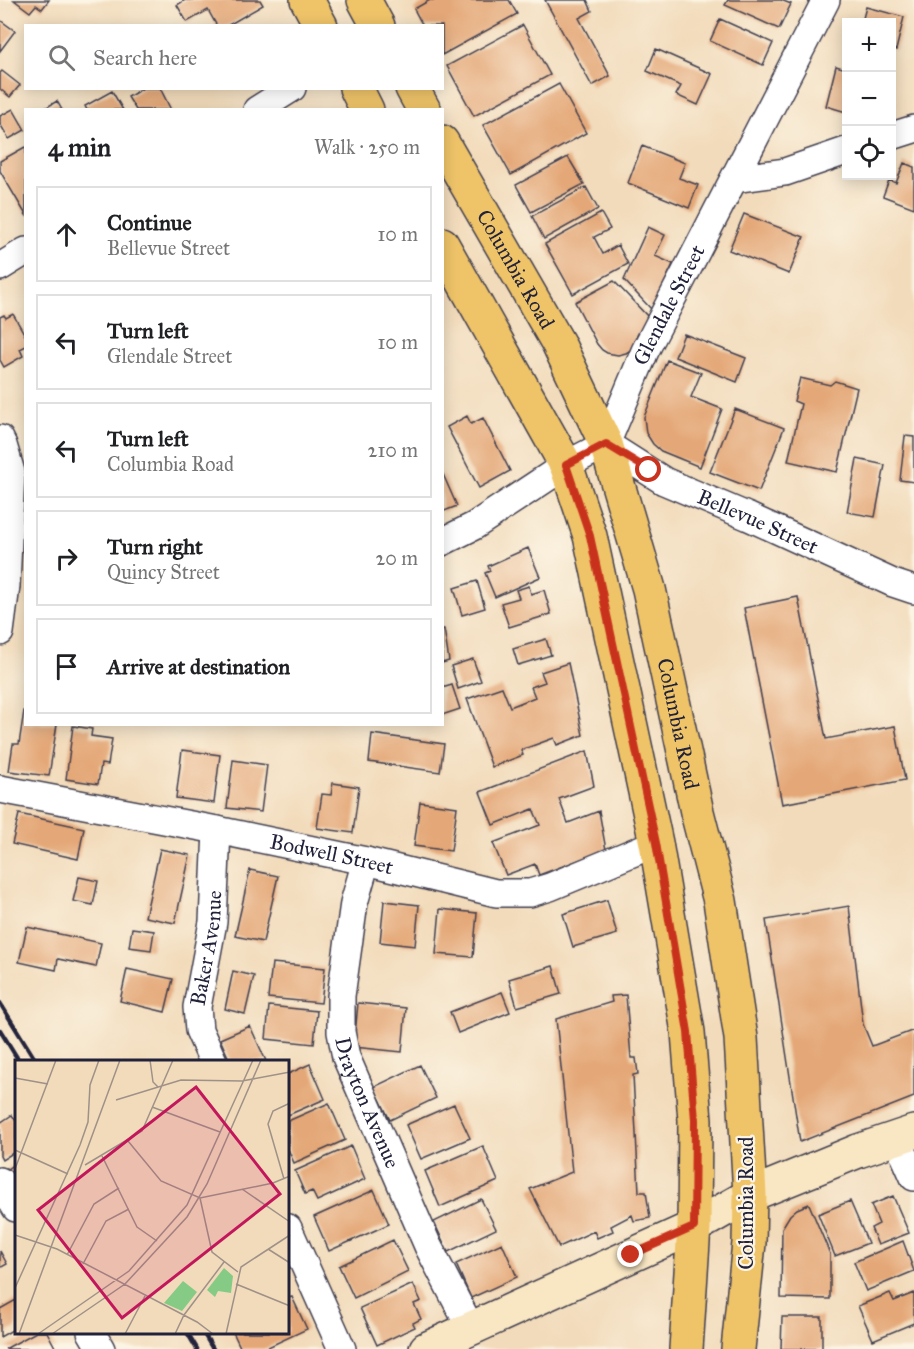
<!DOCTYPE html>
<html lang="en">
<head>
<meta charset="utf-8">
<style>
  body { margin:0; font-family:"IM FELL Great Primer",serif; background:#f2f2f2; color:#202124 }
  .controls { position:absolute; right:18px; top:18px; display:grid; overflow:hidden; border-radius:0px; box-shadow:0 3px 15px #0003 }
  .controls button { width:54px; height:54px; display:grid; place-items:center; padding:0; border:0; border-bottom:2px solid #e0e0e0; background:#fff; color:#202124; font:30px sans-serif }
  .stop { position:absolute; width:18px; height:18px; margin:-14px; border:4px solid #c8321e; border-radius:50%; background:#fff }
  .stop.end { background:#c8321e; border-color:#fff; box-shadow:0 2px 6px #0008 }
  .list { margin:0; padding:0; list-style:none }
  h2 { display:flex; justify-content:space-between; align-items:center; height:78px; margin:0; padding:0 24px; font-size:26px }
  h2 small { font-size:20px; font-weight:400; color:#757577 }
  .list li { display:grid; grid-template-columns:39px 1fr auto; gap:18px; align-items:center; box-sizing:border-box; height:96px; margin:0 12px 12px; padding:0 12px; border:2px solid #e0e0e0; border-radius:0px }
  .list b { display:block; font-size:22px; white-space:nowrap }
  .list p { margin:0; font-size:20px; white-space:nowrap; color:#757577 }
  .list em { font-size:20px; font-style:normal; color:#757577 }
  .icon { flex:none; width:33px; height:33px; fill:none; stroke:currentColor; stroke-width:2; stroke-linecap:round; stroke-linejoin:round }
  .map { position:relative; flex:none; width:914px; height:1349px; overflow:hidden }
  .search { position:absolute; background:#fff; box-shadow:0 3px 15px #0003; left:24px; top:24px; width:420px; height:66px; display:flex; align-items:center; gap:15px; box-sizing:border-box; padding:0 21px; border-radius:0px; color:#757577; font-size:22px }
  .panel { position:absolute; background:#fff; box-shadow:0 3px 15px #0003; left:24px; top:108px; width:420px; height:618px; border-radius:0px }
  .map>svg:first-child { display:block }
  .building { fill:#e4a777 }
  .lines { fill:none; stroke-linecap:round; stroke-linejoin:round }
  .street-casing { stroke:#413e4e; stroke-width:30 }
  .secondary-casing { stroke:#413e4e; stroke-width:36 }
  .primary-casing { stroke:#413e4e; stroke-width:36 }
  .street { stroke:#fff; stroke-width:27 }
  .secondary { stroke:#f9e7c3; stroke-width:33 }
  .primary { stroke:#efc469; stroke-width:33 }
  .rail { stroke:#22223b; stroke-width:4.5 }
  .route { stroke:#c8321e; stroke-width:8 }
  .labels { text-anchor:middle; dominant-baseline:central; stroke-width:4.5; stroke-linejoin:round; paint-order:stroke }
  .street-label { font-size:21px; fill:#22223b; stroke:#fcf5e5 }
  .inset-road { fill:none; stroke:#9f9188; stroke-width:1.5 }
  .view { fill:#c2185b; fill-opacity:0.15; stroke:#c2185b; stroke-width:3 }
  .inset-edge { fill:none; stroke:#22223b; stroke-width:3 }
</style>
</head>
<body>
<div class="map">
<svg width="914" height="1349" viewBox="0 0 914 1349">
  <rect width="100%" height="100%" fill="#fcf5e5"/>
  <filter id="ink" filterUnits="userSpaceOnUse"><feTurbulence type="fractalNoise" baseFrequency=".0167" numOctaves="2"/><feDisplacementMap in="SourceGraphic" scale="12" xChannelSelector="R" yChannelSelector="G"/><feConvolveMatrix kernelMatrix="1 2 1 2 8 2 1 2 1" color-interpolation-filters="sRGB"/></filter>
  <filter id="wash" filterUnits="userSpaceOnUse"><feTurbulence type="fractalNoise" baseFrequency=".008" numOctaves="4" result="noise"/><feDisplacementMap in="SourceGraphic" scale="24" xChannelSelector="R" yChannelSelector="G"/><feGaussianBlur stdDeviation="1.35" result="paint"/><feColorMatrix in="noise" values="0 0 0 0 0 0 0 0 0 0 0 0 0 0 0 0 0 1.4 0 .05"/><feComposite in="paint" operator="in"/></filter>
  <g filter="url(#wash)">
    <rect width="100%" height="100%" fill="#f2dbbb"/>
    <g id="blocks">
      <path class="building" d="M14,0H49L42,9L36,5L30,12Z
        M185,0H260L263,5L227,26H217L208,10L187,22L177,5Z
        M430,0H509L517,14L442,55V26H423L414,9Z
        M545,0H587L592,11L579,18L610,76L592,86Z
        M728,0H781L791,4L779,29L725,5Z
        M866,7L904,17L896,50L892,49V22H862Z
        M720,19L773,43L763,65L710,41Z
        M0,20L15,31L0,51Z
        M523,25L550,75L474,116L447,66Z
        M656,49L712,74L698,105L676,95L681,86L647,71Z
        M836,66L846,69V112L826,106Z
        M2,71L20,85L10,97L0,89V73Z
        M559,84L586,133L511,175L483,125Z
        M143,88H160L171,110H136L128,97Z
        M112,91L123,110H87L85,106Z
        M57,101L62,110H42Z
        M13,109L25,130L9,139L0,124V116Z
        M642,146L685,163L679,178L698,185L689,208L628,183Z
        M25,147L26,148V215L0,171V161Z
        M568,157L584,184L531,212L516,185Z
        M904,163L914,167V208L883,196L889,180L896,183Z
        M586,187L598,209L544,239L532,216Z
        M601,213L610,229L594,237L603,254L618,245L628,264L573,294L545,244Z
        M744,214L804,237L789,274L729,250Z
        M648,227L665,235L655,256L673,264L652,310L624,280Z
        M614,281L649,318L634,348L626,353L618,355L607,353L602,350L597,344L575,302Z
        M13,314L26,337V346L20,349L23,356L4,367L0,360V317L4,315L6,318Z
        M684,334L746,358L737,382L675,357Z
        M667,360L701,373L691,397L722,409L700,467L661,451L653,444L646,433L644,417Z
        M800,378L830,385L835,381L857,388L837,472L788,461L801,404L794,401Z
        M735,409L784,428L759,491L710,472Z
        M467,416L471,424L483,418L510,471L479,488L447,427Z
        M905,436L914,437V482L900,480Z
        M857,459L885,465L875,517L847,512Z
        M442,472L457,506L442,512Z
        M528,548L540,577L495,597L485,573L490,571L488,566Z
        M477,581L485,608L462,615L454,588Z
        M529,586L531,594L544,590L551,614L509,627L501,603L519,598L516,590Z
        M798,597L826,739L895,726L905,780L782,804L744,608Z
        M442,629H444L449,661L442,663Z
        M546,639L551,655L518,665L513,649Z
        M473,659L481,681L458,689L451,666Z
        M568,663L583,735L557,745L554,738L521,750L523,755L492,767L467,699L502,687L510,707L535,697L531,687L545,682L541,672Z
        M452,685L460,709L442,715V688Z
        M24,711H26V724H57L49,776L9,771L13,744H19Z
        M73,726L92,729L91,736L112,739L108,765L101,764L98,784L66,779Z
        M372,734L444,744L440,772L369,762Z
        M182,750L220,755L214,803L176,798Z
        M587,751L594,786L559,799L568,823L599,811L606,850L539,875L535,864L506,875L493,843L540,825L533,809L493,825L480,792Z
        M233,760L267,765L261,812L227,808Z
        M333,783L359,787L353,833L317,828L322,794L331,795Z
        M420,802L457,807L451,851L414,846Z
        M19,814L84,828L78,859L12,844Z
        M160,849L190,855L175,923L145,917Z
        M250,870L278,876L263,942L235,936Z
        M79,877L98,881L93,905L73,901Z
        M607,900L617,934L573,947L563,914Z
        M384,901L419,905L415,946L380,942Z
        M849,906L863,1024L872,1046L914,1030V1097L800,1142L766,920Z
        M440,909L477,913L473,957L436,954Z
        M27,927L101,943L96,967L58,959L56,970L19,962Z
        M132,928L154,931L151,950L129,947Z
        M272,963L325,968L321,1003L268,998Z
        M553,966L561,994L517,1007L509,979Z
        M127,969L173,979L165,1012L120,1001Z
        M233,971L254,976L245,1014L225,1009Z
        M502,992L510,1012L458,1033L450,1012Z
        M626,995L631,1058H636L638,1074L633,1075L639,1192H646L650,1218L634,1221L632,1215L611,1226L613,1231L597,1238L594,1231L559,1247L530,1189L572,1172L556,1019L612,1002L611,996Z
        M358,1003L406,1008L402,1052L354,1047Z
        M269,1006L317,1011L314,1044L266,1039Z
        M250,1026L266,1061H230L220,1039Z
        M310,1064L325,1099L288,1115V1074Z
        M420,1065L436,1098L390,1120L374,1087Z
        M329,1103L345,1140L294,1163L288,1149V1121Z
        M454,1104L470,1138L421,1159L406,1125Z
        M12,1115L16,1121V1151L2,1160L0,1156V1123Z
        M351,1146L365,1179L317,1201L312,1191L305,1194L295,1171Z
        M483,1146L498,1181L440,1207L425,1171Z
        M16,1163V1184L7,1169Z
        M374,1190L389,1224L329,1251L314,1217Z
        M893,1196L909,1233L878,1245L871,1228L879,1224L871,1205Z
        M481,1199L496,1229L448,1252L434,1222Z
        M850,1201L868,1243L835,1256L818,1214Z
        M809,1204L830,1254V1299L781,1298L782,1228L790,1215L797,1209Z
        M393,1240L408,1271L354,1298L339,1266Z
        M903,1241L914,1271L866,1291L854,1262Z
        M502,1243L517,1277L471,1298L456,1264Z
        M0,1251L7,1264L0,1268Z
        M413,1284L421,1301L414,1304L421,1319L413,1323L415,1327L377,1345L360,1308Z
        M890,1293L894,1301L914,1293V1323L873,1340L858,1306Z
        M292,1297L307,1329L264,1349H241L233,1332H288V1298Z
        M16,1300V1328L0,1337V1309Z
        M782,1317H822V1349H781Z
        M36,1332H47L56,1349H5Z"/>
    </g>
  </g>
  <g filter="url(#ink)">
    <use href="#blocks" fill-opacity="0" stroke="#413e4e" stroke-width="1.5"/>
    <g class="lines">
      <defs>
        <g id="street">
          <path d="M257,110L292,88"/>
          <path d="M892,136L914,129"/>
          <path d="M734,179L785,172L846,151"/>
          <path d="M0,267L26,251"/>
          <path d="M0,439L3,445L11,472L6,586L0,632"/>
          <path id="s1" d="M606,444L664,481L749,517L893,583L914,590"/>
          <path id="s2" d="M442,542L474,526L566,465L606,444L645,351L826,0"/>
          <path id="s3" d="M0,789L217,830L366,861L496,893H530L550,887L656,843"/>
          <path id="s4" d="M366,861L354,903L341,996V1032L346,1057L428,1246L471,1329"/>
          <path id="s5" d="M213,1061L199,1030L197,1007L213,922L217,830"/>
          <path d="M897,1139L914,1177"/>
          <path d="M0,1181L16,1208"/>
          <path d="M288,1228L342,1349"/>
          <path d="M91,1332L101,1349"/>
        </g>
        <path id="secondary" d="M426,1349L694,1227L750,1195L858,1151L914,1132"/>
        <g id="primary">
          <path d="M307,0L321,26"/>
          <path d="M364,0L378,26"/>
          <path d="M356,88L367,110"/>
          <path d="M412,88L424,110"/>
          <path id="s6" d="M442,142L558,343L606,444L649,589L697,812L720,901L741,1038L750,1195L749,1243L738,1349"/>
          <path d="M442,244L566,465L590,536L656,843L688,1032L695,1120L694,1227L686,1349"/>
        </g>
      </defs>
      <use href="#street" class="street-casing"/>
      <use href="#secondary" class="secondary-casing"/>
      <use href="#primary" class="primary-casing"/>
      <use href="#street" class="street"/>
      <use href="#secondary" class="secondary"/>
      <use href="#primary" class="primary"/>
      <path class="rail" d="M0,1003L36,1061
        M0,1030L19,1061
        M187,1332L197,1349
        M203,1332L213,1349"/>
    </g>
  </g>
  <g class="lines" filter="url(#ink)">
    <path class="route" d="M631,1255L694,1227L695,1120L688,1032L656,843L590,536L566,465L606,444L649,470"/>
  </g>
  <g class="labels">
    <g class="street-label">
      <text stroke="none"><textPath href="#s6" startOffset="147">Columbia Road</textPath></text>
      <text stroke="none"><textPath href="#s2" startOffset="344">Glendale Street</textPath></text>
      <text stroke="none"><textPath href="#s1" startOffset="171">Bellevue Street</textPath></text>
      <text stroke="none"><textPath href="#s6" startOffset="633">Columbia Road</textPath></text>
      <text stroke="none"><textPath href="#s3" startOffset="338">Bodwell Street</textPath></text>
      <text stroke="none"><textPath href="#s5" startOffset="117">Baker Avenue</textPath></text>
      <text stroke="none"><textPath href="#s4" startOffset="249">Drayton Avenue</textPath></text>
      <text transform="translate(746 1203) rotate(-90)">Columbia Road</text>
    </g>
  </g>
  <g transform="translate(15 1060)">
    <rect width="274" height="274" fill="#f2dbbb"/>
    <path d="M209,208L218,216L216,233L203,231L200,237L192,230ZM168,221L182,232L167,251L149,243Z" fill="#85cb85"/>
    <path class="inset-road" d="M135,0L138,22L143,27M0,18L33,24M101,40L166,20L227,21L275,12M137,47L205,72M113,81L146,121L185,138L258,123L275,116M0,90L53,114M87,96L122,167L142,181M70,105L127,71L158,0M0,109L41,0M269,119L253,64L258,51L275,43M227,129L275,162M185,138L197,192L223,212M0,175L42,189L182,262L198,274M253,189L275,203M52,195L79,144L104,128M68,204L91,161L114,149M221,224L275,246M0,228L65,85L73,62L75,25L84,0M4,274L105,0M23,274L114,211L172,145L238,0M37,274L110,224L172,157L192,124L246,0M110,274L130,236M160,274L169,255L209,202M211,274L226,207L275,175"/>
    <path class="view" d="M181,27L265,134L107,258L23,150Z"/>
    <rect width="274" height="274" class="inset-edge"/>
  </g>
</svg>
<div class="controls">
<button>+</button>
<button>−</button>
<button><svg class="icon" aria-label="locate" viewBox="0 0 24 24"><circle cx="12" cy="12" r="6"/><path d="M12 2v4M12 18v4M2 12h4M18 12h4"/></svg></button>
</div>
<div class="stop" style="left:649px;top:470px"></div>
<div class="stop end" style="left:631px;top:1255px"></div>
<div class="search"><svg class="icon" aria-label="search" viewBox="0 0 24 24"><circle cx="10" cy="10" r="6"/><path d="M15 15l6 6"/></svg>Search here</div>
<section class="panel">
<h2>4 min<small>Walk · 250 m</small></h2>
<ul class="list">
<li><svg class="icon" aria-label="ahead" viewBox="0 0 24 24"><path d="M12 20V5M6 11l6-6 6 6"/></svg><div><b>Continue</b><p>Bellevue Street</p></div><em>10 m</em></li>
<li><svg class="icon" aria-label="left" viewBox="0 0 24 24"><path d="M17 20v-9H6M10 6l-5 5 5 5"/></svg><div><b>Turn left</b><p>Glendale Street</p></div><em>10 m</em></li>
<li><svg class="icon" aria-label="left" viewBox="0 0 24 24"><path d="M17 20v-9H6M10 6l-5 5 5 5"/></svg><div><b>Turn left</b><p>Columbia Road</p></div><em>210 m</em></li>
<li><svg class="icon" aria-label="right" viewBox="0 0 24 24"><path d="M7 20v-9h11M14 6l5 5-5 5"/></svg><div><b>Turn right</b><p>Quincy Street</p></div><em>20 m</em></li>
<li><svg class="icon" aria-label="arrive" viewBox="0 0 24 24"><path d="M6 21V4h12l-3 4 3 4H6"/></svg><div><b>Arrive at destination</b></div></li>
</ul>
</section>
</div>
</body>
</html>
